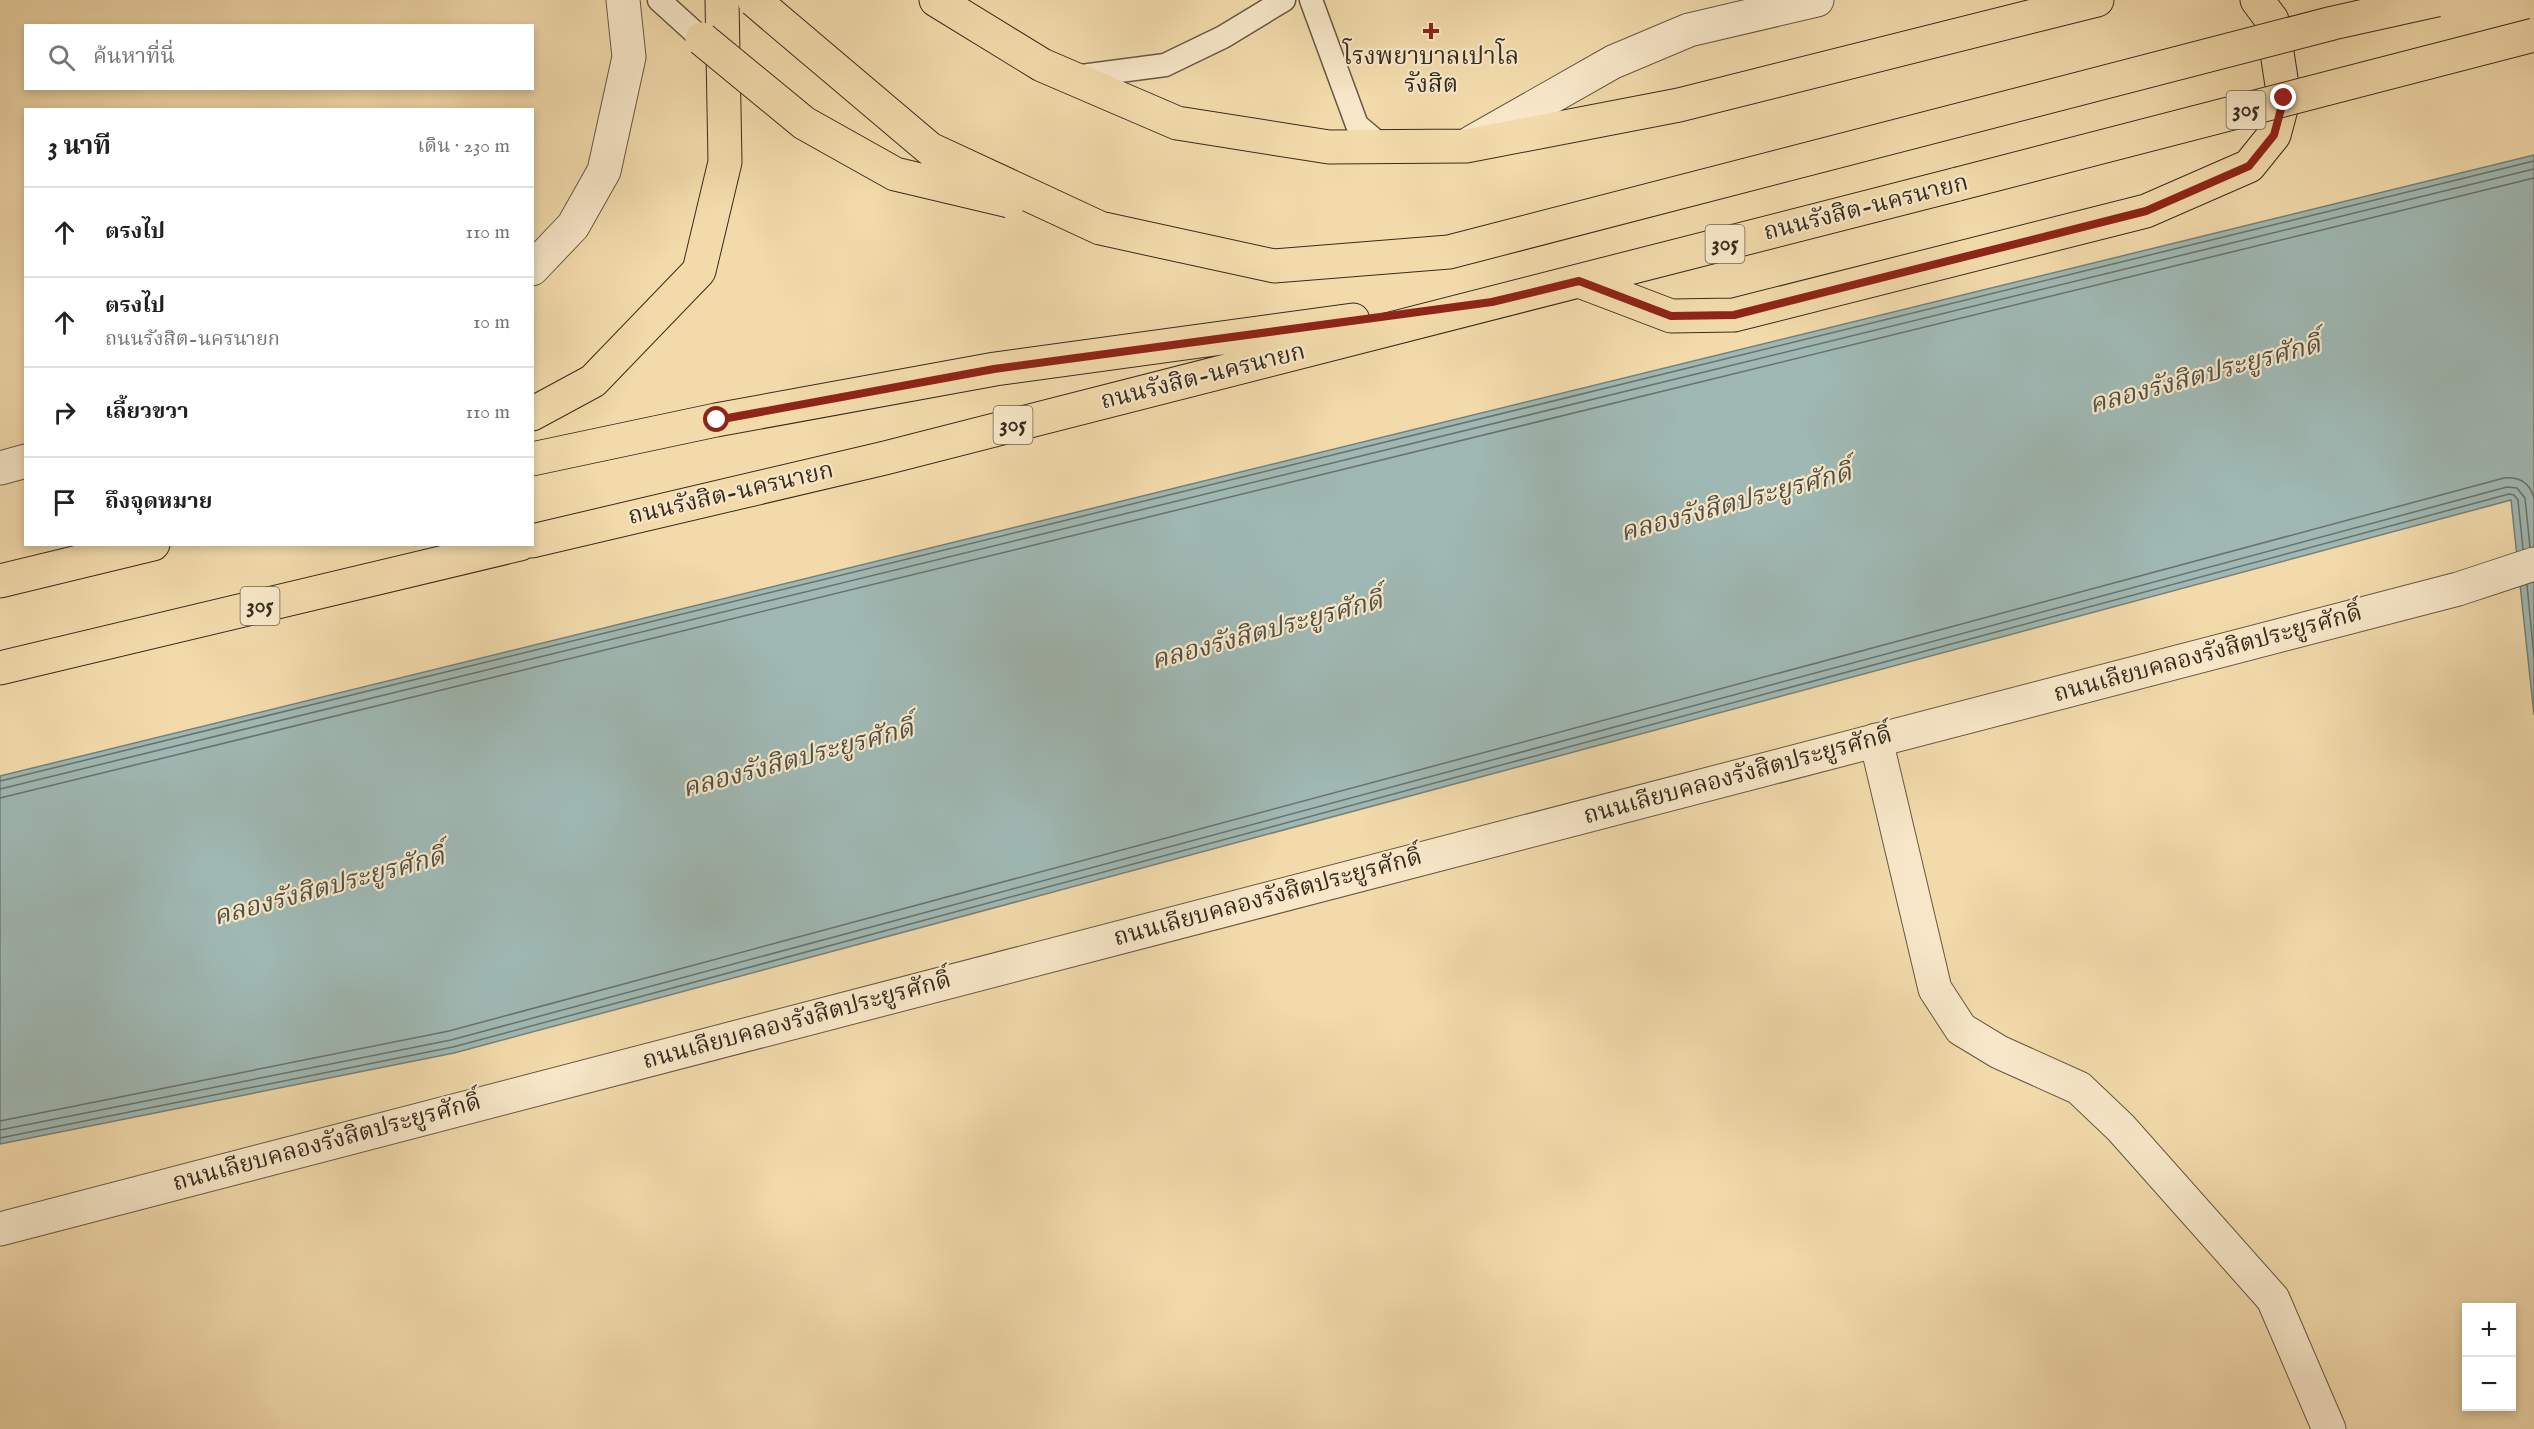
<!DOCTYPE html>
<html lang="th">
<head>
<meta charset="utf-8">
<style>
  body { margin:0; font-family:"IM FELL English","Noto Serif Thai",serif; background:#f6f6f6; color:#202124 }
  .controls { position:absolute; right:18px; bottom:18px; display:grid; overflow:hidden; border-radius:0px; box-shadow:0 3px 9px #0003 }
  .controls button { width:54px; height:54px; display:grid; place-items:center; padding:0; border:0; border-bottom:2px solid #e0e0e0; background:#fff; color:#202124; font:30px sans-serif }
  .stop { position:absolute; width:18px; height:18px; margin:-14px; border:4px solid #8f2418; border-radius:50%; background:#fff }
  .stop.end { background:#8f2418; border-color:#fff; box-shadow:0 2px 6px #0008 }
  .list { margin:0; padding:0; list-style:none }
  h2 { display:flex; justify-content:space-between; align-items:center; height:78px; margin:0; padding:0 24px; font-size:26px }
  h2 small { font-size:20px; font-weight:400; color:#757577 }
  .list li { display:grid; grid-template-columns:39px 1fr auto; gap:18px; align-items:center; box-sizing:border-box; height:90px; padding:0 24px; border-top:2px solid #e0e0e0 }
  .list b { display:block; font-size:22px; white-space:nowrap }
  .list p { margin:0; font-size:20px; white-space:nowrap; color:#757577 }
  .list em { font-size:20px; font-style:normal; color:#757577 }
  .icon { flex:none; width:33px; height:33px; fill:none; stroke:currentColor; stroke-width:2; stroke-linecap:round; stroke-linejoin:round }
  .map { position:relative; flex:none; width:2534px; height:1429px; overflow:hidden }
  .search { position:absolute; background:#fff; box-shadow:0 3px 9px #0003; left:24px; top:24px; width:510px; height:66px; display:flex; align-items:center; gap:15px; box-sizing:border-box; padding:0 21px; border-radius:0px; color:#757577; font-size:22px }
  .panel { position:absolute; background:#fff; box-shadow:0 3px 9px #0003; left:24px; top:108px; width:510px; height:438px; border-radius:0px }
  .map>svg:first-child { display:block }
  .water { fill:#9fb8b3; stroke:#758078; stroke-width:1.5 }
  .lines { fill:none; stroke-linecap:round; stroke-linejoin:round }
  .shore { stroke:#6a726a; stroke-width:1.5 }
  .service-casing { stroke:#655843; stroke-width:25 }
  .minor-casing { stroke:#655843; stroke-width:35 }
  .tertiary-casing { stroke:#655843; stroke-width:35 }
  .primary-casing { stroke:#362c20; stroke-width:35 }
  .service { stroke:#f7e7c8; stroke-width:22 }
  .minor { stroke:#f7e7c8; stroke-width:33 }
  .tertiary { stroke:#f7e7c8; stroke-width:33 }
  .primary { stroke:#f2daab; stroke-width:33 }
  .primary-bridge-casing { stroke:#362c20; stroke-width:35; stroke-linecap:butt }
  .trunk-bridge-casing { stroke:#362c20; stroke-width:35; stroke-linecap:butt }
  .primary-bridge { stroke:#f2daab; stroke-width:33 }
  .trunk-bridge { stroke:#f2daab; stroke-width:33 }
  .route { stroke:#8f2418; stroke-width:8 }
  .poi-dot { fill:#8f2418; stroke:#f7e7c8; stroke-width:2 }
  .labels { text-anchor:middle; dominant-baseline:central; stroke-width:4.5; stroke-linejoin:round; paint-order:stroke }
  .shield { fill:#f7e7c8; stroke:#706452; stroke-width:1.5 }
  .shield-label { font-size:22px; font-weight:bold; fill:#362c20 }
  .poi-label { font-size:24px; fill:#362c20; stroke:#f7e7c8 }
  .street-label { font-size:24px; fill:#362c20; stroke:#f7e7c8 }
  .water-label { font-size:26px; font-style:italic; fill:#504f45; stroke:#f7e7c8 }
</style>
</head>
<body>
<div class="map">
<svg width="2534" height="1429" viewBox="0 0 2534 1429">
  <rect width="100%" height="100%" fill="#f2daab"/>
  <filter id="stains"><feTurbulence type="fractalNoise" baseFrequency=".00333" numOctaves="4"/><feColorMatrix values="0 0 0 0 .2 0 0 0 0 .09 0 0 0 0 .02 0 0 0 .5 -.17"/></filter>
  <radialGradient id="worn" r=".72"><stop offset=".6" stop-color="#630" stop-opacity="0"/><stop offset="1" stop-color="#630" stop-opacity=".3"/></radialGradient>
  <path class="water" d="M2534,155V715L2511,500L454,1053L0,1144V776Z"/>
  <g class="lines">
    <path class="shore" d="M2527,585L2534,657
      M0,781L2534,161
      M0,789L2534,169
      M0,798L2534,178
      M0,1121L449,1031L2504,478C2519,476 2530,483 2534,498
      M0,1130L451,1040L2507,487L2517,488L2525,498L2530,547
      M0,1138L453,1047L2509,494L2514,495L2518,500L2523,549"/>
    <defs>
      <path id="service" d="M659,0L702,39
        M1311,0L1357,125L1383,147
        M1074,77L1165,65L1223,37L1284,0"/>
      <path id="minor" d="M1472,142L1613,62L1689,30L1817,0
        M532,269L573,226L604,171L629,57L623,0
        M0,468L26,461
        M1876,740L1935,989L1961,1029L1999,1052L2079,1088L2121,1128L2273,1299L2329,1429"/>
      <path id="tertiary" d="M0,1229L2458,589L2534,564"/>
      <path id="primary" d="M936,0L1042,65L1177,123L1329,147L1466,146L1679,105L2097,0
        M1579,281L1671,316L1734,315L2146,211L2249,166L2274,135L2284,98L2272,20L2257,0
        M532,414L593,381L699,271L725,162L722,0
        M532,459L716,420L995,369L1353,320
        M532,541L885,458L1958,184
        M0,581L153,544
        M0,668L520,544"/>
    </defs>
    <use href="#service" class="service-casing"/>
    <use href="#minor" class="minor-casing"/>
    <use href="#tertiary" class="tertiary-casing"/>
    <use href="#primary" class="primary-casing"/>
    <use href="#service" class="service"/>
    <use href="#minor" class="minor"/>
    <use href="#tertiary" class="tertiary"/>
    <use href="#primary" class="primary"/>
    <defs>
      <path id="primary-bridge" d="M1958,184L2534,35"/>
      <path id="trunk-bridge" d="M754,0L930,149L1100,228L1274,266L1449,252L2333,23L2437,0
        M702,39L804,123L895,174L1009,201"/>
    </defs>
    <use href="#primary-bridge" class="primary-bridge-casing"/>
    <use href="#trunk-bridge" class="trunk-bridge-casing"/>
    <use href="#primary-bridge" class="primary-bridge"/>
    <use href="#trunk-bridge" class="trunk-bridge"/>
  </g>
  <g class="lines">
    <path class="route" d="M717,420L994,369L1492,302L1579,281L1671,316L1734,315L2146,211L2249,166L2274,135L2284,98"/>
  </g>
  <path class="poi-dot" d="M1428 22h6v6h6v6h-6v6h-6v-6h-6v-6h6z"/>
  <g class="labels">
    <g class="shield">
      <rect x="2226.5" y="91" width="39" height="38" rx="4.5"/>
      <rect x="1705.5" y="225" width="39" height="38" rx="4.5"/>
      <rect x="993.5" y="406" width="39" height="38" rx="4.5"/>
      <rect x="240.5" y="587" width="39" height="38" rx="4.5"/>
    </g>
    <g class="shield-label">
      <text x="2246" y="110">305</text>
      <text x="1725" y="244">305</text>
      <text x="1013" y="425">305</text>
      <text x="260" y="606">305</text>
    </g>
    <g class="poi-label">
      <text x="1431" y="57">โรงพยาบาลเปาโล<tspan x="1431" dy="28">รังสิต</tspan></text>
    </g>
    <g class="street-label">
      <text transform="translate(1866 208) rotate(-14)">ถนนรังสิต-นครนายก</text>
      <text transform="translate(1203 377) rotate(-14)">ถนนรังสิต-นครนายก</text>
      <text transform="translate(731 494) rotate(-13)">ถนนรังสิต-นครนายก</text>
      <text transform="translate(2208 654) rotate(-15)">ถนนเลียบคลองรังสิตประยูรศักดิ์</text>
      <text transform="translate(1738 776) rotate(-15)">ถนนเลียบคลองรังสิตประยูรศักดิ์</text>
      <text transform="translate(1268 898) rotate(-15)">ถนนเลียบคลองรังสิตประยูรศักดิ์</text>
      <text transform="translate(797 1021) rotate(-15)">ถนนเลียบคลองรังสิตประยูรศักดิ์</text>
      <text transform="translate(327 1143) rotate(-15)">ถนนเลียบคลองรังสิตประยูรศักดิ์</text>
    </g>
    <g class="water-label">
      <text transform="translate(2205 375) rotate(-15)">คลองรังสิตประยูรศักดิ์</text>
      <text transform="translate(1736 503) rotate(-15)">คลองรังสิตประยูรศักดิ์</text>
      <text transform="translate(1267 631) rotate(-15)">คลองรังสิตประยูรศักดิ์</text>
      <text transform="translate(798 759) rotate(-15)">คลองรังสิตประยูรศักดิ์</text>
      <text transform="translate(329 887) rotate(-15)">คลองรังสิตประยูรศักดิ์</text>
    </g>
  </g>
  <rect width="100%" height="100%" filter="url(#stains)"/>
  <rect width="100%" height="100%" fill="url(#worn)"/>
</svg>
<div class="controls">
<button>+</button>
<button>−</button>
</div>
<div class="stop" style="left:717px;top:420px"></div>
<div class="stop end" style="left:2284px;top:98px"></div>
<div class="search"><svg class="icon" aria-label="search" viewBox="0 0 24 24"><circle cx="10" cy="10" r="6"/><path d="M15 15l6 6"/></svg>ค้นหาที่นี่</div>
<section class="panel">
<h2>3 นาที<small>เดิน · 230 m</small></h2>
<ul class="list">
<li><svg class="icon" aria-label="ahead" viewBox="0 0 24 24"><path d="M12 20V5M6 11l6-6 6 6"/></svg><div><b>ตรงไป</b></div><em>110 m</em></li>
<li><svg class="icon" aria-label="ahead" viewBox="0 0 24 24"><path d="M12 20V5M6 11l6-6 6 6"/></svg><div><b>ตรงไป</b><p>ถนนรังสิต-นครนายก</p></div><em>10 m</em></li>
<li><svg class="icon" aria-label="right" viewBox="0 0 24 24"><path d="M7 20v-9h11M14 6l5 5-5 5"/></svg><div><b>เลี้ยวขวา</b></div><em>110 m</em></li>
<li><svg class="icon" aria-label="arrive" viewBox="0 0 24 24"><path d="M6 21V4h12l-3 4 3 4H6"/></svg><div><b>ถึงจุดหมาย</b></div></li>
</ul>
</section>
</div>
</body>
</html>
